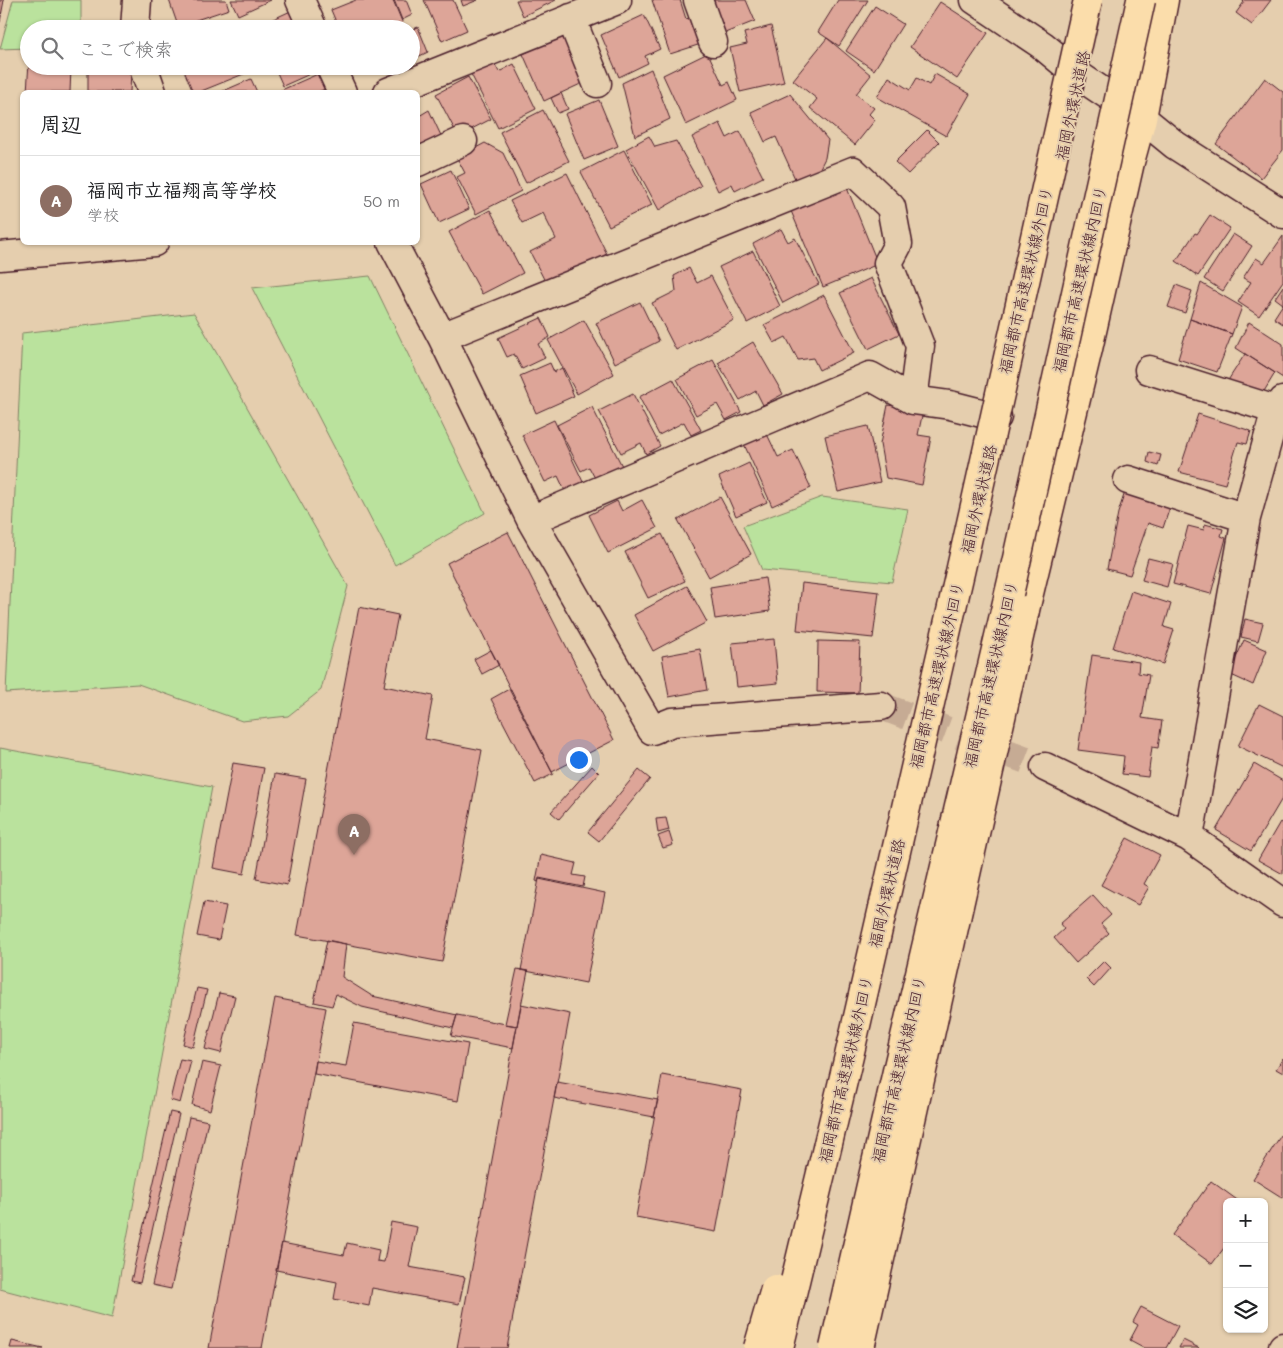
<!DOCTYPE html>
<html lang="ja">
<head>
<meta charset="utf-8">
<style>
  body { margin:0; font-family:Mali,"Klee One",sans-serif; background:#f6f6f6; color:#202124 }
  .controls { position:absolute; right:15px; bottom:15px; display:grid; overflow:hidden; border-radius:8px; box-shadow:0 1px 4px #0004 }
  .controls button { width:45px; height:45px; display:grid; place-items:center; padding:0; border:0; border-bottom:1px solid #e0e0e0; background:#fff; color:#202124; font:25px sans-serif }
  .you { position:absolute; left:578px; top:759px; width:18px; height:18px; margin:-12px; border:4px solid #fff; border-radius:50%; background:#1a73e8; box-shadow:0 0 0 8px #1a73e833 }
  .badge { display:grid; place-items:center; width:32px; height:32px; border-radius:50%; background:#1f6fb2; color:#fff; font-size:16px; font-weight:700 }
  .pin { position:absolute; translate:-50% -41px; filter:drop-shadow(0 1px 2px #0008) }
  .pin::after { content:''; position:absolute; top:26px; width:18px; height:15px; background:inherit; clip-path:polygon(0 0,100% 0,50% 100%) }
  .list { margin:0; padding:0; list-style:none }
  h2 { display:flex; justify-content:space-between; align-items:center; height:65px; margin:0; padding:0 20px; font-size:21px }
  h2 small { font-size:16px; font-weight:400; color:#757577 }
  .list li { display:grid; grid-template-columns:32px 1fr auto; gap:15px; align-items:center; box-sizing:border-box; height:90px; padding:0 20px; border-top:1px solid #e0e0e0 }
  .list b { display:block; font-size:19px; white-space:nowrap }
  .list p { margin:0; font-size:16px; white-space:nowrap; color:#757577 }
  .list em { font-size:16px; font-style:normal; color:#757577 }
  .icon { flex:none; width:28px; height:28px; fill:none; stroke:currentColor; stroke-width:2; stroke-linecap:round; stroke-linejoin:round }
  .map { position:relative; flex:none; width:1283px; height:1348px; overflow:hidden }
  .search { position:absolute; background:#fff; box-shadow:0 1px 4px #0004; left:20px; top:20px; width:400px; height:55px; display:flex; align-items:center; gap:12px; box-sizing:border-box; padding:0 18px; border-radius:28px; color:#757577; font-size:19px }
  .panel { position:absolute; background:#fff; box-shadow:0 1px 4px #0004; left:20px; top:90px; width:400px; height:155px; border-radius:8px }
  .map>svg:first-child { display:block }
  .green { fill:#bae29d; stroke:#828064 }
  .building { fill:#dda598; stroke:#4a1f2b }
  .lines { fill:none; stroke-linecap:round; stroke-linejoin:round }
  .minor-tunnel { stroke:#c6ab94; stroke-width:28; stroke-dasharray:28 14; stroke-linecap:butt }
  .minor-casing { stroke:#4a1f2b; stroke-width:31 }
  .trunk-casing { stroke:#4a1f2b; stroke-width:31 }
  .minor { stroke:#e5ceae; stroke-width:28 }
  .trunk { stroke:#fbddab; stroke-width:28 }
  .trunk-bridge-casing { stroke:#4a1f2b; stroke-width:31; stroke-linecap:butt }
  .motorway-bridge-casing { stroke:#4a1f2b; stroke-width:31; stroke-linecap:butt }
  .trunk-bridge { stroke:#fbddab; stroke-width:28 }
  .motorway-bridge { stroke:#fbddab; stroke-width:28 }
  .labels { text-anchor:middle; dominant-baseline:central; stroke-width:4; stroke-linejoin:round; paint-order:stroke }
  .street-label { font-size:16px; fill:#4a1f2b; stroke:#e5ceae }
</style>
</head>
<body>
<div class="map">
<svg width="1283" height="1348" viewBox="0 0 1283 1348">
  <rect width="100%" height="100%" fill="#e5ceae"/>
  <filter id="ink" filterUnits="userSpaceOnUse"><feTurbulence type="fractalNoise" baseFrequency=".02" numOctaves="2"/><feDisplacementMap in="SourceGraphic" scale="10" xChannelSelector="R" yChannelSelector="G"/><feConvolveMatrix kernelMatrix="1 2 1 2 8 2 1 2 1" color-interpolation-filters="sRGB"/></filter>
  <g filter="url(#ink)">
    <path class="green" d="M13,0H81V29H29V48L0,49Z
      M370,276L485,513L395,565L252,288Z
      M194,313L348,586L321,690L288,716L242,721L138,684L6,693L22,333Z
      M822,497L908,509L892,582L762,570L743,526Z
      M0,748L212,787L112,1318L0,1289Z"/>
    <path class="building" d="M0,0H4L0,22Z
      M169,0H226L229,9L178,26Z
      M231,0H271L238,15Z
      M356,0H393L403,24L392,29H339L331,10Z
      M394,0H406L412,15L402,20Z
      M424,0H453L467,30L442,41Z
      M461,0H478L463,6Z
      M516,0H556L523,16Z
      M652,0H680L686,19L695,16L704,43L670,54Z
      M711,0H746L755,21L725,33Z
      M838,0H868L839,46L818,32Z
      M1242,0H1271L1252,25L1236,13L1244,2Z
      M940,2L988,33L957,79L910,47Z
      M875,6L903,24L874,70L846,51Z
      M295,9L303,29H257L256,27Z
      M644,15L660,49L645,56L648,63L619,77L601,35Z
      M771,26L784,82L740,92L730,48L747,44L744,33Z
      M418,27L428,52L411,60V30Z
      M567,34L587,81L544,101L523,54Z
      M827,38L871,75L856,94L874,108L869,114L875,120L855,145L810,108L817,99L793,80Z
      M708,53L723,85L729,82L737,100L686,125L663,75Z
      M493,61L499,72L514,64L536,109L498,128L470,72Z
      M29,62V66H60V67L71,68L70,92H27Z
      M88,66H114V71H131L130,92H88Z
      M182,66H244L246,73L199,92H193Z
      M274,66H320L321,69L283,86Z
      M377,66H395L379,73Z
      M651,69L670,119L635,136L622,83Z
      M320,73L327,88L318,92H277Z
      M935,74L970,94L946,136L877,97L889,77L910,90L917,78L929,85Z
      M468,77L491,119L458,136L436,94Z
      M1265,78L1283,92V150L1261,178L1216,144Z
      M251,79L257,92H221Z
      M561,93L568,109L558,113L551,98Z
      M790,94L828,140L825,158L818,172L797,183L776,137L765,142L751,112Z
      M599,100L618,146L584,160L565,114Z
      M429,110L444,142L418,155V112L419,116Z
      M543,110L569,161L526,183L500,132Z
      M720,123L727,138L740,131L763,177L735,191L732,184L718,191L692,137Z
      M927,130L939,142L908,174L895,162Z
      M649,136L655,147L676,141L701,186L659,210L626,149Z
      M485,143L503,153L521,191L476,214L457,177L465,173L457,158Z
      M624,150L652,205L609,226L581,172Z
      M451,170L469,209L439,223L421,184Z
      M567,173L607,254L547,285L530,252L556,239L543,213L522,223L510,201Z
      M847,188L878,264L823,287L791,211Z
      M490,210L523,273L482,294L449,232Z
      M1210,215L1230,228L1198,276L1176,261L1195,233L1197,234Z
      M781,229L788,242L795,238L819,284L783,303L753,244Z
      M1233,234L1252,246L1223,291L1204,279Z
      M1283,236V281L1259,316L1238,302L1251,282L1243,278L1256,258L1264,263Z
      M753,251L780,306L747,323L719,267Z
      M689,268L697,283L711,276L734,320L676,350L652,303L676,291L674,276Z
      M871,278L899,334L868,349L840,293Z
      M1201,283L1242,307L1232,334L1190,319Z
      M1176,285L1192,291L1185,313L1168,307Z
      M1283,286V304L1275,298Z
      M824,295L854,353L819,370L813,358L798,360L786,337L774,343L764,325Z
      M640,302L659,341L615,363L596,323Z
      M1283,304V324L1274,318Z
      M541,318L550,337L538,344L545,358L522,369L514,354L507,357L498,338Z
      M1190,319L1232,334L1217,372L1178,359Z
      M584,320L614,374L577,394L548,340Z
      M1249,322L1283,344V378L1236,348Z
      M753,342L783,394L763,405L756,391L740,400L718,363Z
      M1245,354L1275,373L1263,393L1227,382Z
      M713,360L741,412L726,420L717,404L696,415L677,379Z
      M550,363L554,372L562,368L574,396L536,413L520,376Z
      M673,379L701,430L691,435L684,422L659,435L639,397Z
      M633,394L660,446L646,454L641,443L621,453L599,411Z
      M888,405L923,411L918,435L931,437L922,485L886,478L880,444Z
      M592,407L622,466L596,480L589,467L581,471L557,425Z
      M1198,414L1251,431L1247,444L1238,442L1225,484L1179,472Z
      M554,420L584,484L566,493L558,476L545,482L522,435Z
      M868,426L880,482L838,492L825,436Z
      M766,432L778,457L793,450L811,488L772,506L743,442Z
      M1149,452L1161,455L1158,466L1147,462Z
      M749,463L767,502L736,516L719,477Z
      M1126,489L1171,504L1163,528L1148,523L1130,575L1107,569L1118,513Z
      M720,497L751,554L709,577L678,520Z
      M642,500L657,528L608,553L589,515L617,501L622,511Z
      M1205,524L1223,529L1221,536L1226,538L1211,594L1173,584L1188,526L1204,530Z
      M508,532L614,740L552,772L447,563Z
      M662,534L685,581L648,598L625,552Z
      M1148,558L1173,564L1167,587L1142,580Z
      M765,578L770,611L715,619L710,587Z
      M802,583L879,592L873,638L797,630Z
      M687,586L707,622L653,651L634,615Z
      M1131,591L1171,604L1164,627L1174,630L1163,664L1113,648Z
      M359,607L398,615L384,686L433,696L425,739L482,750L442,962L297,935Z
      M1245,619L1263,623L1258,641L1241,637Z
      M774,639L778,683L737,687L732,643Z
      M1244,640L1267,650L1253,685L1229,674Z
      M818,641L860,642L858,693L817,692Z
      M700,649L707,690L669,697L662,656Z
      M491,650L499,665L482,674L474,659Z
      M1092,655L1139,662L1138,673L1149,675L1142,718L1162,721L1158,748L1152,747L1148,777L1122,774L1124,756L1078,750Z
      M509,689L553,774L535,783L491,699Z
      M1259,704L1283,716V768L1238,746Z
      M233,763L264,768L244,874L213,868Z
      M1254,764L1283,781V797L1251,851L1216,830Z
      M592,766L599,773L559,819L551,812Z
      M639,770L650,779L599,841L588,832Z
      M275,774L306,779L287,885L256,879Z
      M666,818L669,830L658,833L656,819Z
      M1280,822L1283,824V874L1258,860Z
      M669,832L673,845L663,848L658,836Z
      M1127,838L1160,855L1144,884L1149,887L1138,905L1101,885Z
      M541,855L576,863L573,875L585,877L583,887L539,878L538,882L536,881Z
      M539,879L605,893L586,983L521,970Z
      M1093,895L1111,915L1101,924L1109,933L1076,963L1054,938L1064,929L1060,924Z
      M204,902L226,906L219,940L197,936Z
      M327,940L346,944L342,977L372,996L457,1015L453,1028L362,1007L336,994L332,1006L314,1002Z
      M1104,961L1111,968L1094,987L1086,979Z
      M517,969L528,971L517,1026L505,1024Z
      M197,988L207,990L193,1047L183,1044Z
      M219,993L235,996L221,1053L205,1049Z
      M275,998L326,1008L262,1348H209Z
      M521,1004L570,1014L507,1348H457Z
      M457,1015L517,1026L513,1048L451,1036Z
      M354,1023L468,1044L458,1101L314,1074L316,1061L346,1066Z
      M1283,1058V1073L1276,1069Z
      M180,1059L191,1061L180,1103L170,1100Z
      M202,1062L221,1066L210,1110L192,1105Z
      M662,1075L742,1090L716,1232L636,1217Z
      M557,1082L658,1100L654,1117L554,1098Z
      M170,1112L179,1114L140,1283L131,1281Z
      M189,1117L208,1121L171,1289L152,1285Z
      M1283,1132V1198L1253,1179Z
      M1211,1181L1240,1202H1227V1244L1212,1264L1172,1235Z
      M391,1222L417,1227L409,1267L465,1277L459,1304L372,1288L369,1306L334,1299L337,1282L276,1270L282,1243L344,1255L347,1243L379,1250L377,1261L384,1262Z
      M1141,1307L1178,1326L1166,1348H1145L1130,1340L1138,1325L1133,1322Z
      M1183,1340L1199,1348H1179Z
      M12,1341L43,1348H10Z"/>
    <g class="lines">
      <path class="minor-tunnel" d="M881,706L1045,767"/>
      <defs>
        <path id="minor" d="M300,0L313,29
          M698,0L713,42
          M975,0L1042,45L1078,75L1142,118L1175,145L1283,214
          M571,18L597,83
          M135,29L137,0
          M143,66L152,92
          M330,66L342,92
          M388,92L617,0
          M418,162L463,141
          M392,242L442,337L531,520L652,730L672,722L881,706
          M0,256L154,242
          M442,337L853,171L891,207L898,244L888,263L920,346L913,400
          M1149,370L1276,410
          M1283,401L1276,410L1246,518L1189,837L1283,903
          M1128,480L1246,518
          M531,520L870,376L913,400L950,405L997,417
          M1045,767L1189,837
          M1283,1348V1347"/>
        <path id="trunk" d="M1025,610L1088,349L1130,162L1142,118L1164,0"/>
      </defs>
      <use href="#minor" class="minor-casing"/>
      <use href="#trunk" class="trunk-casing"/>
      <use href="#minor" class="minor"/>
      <use href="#trunk" class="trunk"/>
      <defs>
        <path id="trunk-bridge" d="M860,1348L1025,610"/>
        <path id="motorway-bridge" d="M758,1348L775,1289
          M779,1348L849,1056L961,568L1088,0
          M834,1348L897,1071L1012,581L1141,0"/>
      </defs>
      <use href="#trunk-bridge" class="trunk-bridge-casing"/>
      <use href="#motorway-bridge" class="motorway-bridge-casing"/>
      <use href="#trunk-bridge" class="trunk-bridge"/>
      <use href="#motorway-bridge" class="motorway-bridge"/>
    </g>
  </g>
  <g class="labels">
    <g class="street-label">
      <text transform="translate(1072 105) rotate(-78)">福岡外環状道路</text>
      <text transform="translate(1079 279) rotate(-77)">福岡都市高速環状線内回り</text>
      <text transform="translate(1025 280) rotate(-77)">福岡都市高速環状線外回り</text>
      <text transform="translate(978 499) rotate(-77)">福岡外環状道路</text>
      <text transform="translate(990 674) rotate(-77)">福岡都市高速環状線内回り</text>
      <text transform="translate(936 675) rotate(-77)">福岡都市高速環状線外回り</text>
      <text transform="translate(886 893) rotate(-77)">福岡外環状道路</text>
      <text transform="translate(845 1069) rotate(-77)">福岡都市高速環状線外回り</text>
      <text transform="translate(898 1069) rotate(-77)">福岡都市高速環状線内回り</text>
    </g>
  </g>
</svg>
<div class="controls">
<button>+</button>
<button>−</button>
<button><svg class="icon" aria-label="layers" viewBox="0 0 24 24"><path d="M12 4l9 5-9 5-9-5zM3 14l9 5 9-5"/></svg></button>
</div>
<div class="you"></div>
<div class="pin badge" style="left:354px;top:855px;background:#8d6e63">A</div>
<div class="search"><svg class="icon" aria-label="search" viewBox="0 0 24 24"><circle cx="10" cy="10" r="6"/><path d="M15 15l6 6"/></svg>ここで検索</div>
<section class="panel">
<h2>周辺<small></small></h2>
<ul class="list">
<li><span class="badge" style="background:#8d6e63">A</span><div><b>福岡市立福翔高等学校</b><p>学校</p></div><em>50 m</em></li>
</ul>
</section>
</div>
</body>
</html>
